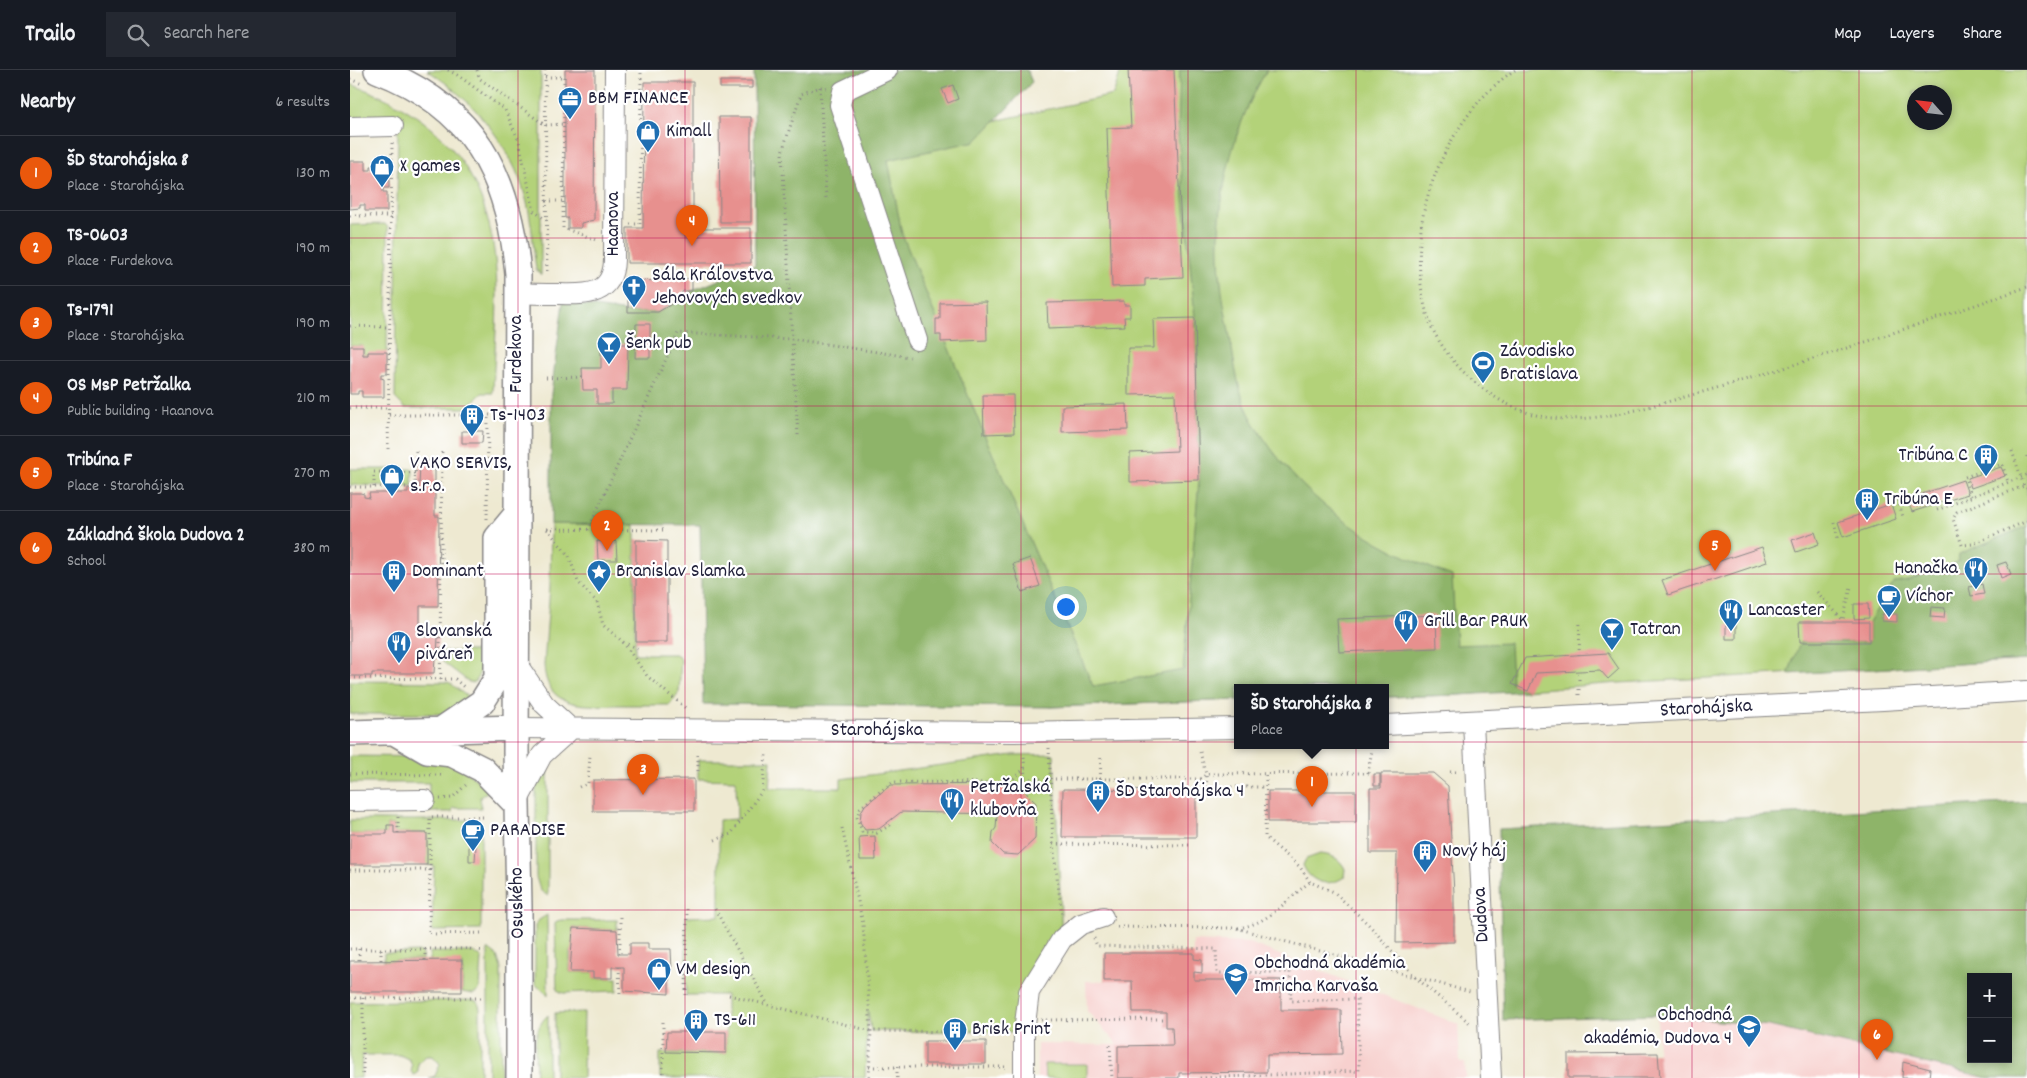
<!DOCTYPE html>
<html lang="en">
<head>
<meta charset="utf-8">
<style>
  body { margin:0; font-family:Dekko,sans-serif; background:#242831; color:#f1f3f6 }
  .controls { position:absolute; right:15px; bottom:15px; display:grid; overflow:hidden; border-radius:0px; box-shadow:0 2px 8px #0003 }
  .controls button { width:45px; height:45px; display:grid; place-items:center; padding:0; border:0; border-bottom:1px solid #363941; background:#171b24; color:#f1f3f6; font:25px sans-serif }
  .compass { position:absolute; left:1557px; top:15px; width:45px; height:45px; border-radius:50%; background:#171b24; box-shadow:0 2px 8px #0003; rotate:297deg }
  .you { position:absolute; left:715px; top:536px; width:18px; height:18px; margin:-12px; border:4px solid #fff; border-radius:50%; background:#1a73e8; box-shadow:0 0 0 8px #1a73e833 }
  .badge { display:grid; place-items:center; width:32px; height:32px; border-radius:50%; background:#ea580c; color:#fff; font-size:16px; font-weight:700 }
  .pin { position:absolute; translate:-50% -41px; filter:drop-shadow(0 1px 2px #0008) }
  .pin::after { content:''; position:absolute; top:26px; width:18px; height:15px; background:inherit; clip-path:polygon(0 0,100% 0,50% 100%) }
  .popup { position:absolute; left:884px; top:614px; width:155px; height:65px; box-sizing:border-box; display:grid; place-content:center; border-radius:0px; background:#171b24; filter:drop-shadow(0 1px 4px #0005); font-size:16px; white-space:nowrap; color:#9ea1a6 }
  .popup b { font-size:19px; color:#f1f3f6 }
  .popup::after { content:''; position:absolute; left:50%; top:100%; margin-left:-10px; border:10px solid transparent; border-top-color:#171b24 }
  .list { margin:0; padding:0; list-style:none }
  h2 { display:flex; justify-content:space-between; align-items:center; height:65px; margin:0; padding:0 20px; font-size:21px }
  h2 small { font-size:16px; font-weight:400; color:#9ea1a6 }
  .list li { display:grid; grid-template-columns:32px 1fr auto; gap:15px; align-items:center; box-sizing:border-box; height:75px; padding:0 20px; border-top:1px solid #363941 }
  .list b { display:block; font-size:19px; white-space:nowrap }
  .list p { margin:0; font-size:16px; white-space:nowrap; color:#9ea1a6 }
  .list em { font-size:16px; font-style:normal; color:#9ea1a6 }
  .icon { flex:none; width:28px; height:28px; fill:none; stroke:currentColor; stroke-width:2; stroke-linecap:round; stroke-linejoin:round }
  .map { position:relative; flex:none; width:1677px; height:1008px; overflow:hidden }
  header { display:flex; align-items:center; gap:30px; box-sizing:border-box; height:70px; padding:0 25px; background:#171b24; border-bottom:1px solid #363941 }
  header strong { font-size:24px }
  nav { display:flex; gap:28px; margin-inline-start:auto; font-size:18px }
  .search { width:350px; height:45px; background:#242831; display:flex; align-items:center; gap:12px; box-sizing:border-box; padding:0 18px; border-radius:0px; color:#9ea1a6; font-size:19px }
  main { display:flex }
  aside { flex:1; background:#171b24 }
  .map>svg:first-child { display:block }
  .built { fill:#f7d0ce }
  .green { fill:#b3d279; stroke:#6a7a5a; fill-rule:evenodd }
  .forest { fill:#8eb469; stroke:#586b52; fill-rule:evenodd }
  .building { fill:#e7908e }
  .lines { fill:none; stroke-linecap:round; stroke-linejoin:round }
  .minor-casing { stroke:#888686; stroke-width:22 }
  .tertiary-casing { stroke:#888686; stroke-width:28 }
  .path { stroke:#888686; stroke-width:3; stroke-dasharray:1 4; stroke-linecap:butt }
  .minor { stroke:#fff; stroke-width:20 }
  .tertiary { stroke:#fff; stroke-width:25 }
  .grid { fill:none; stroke:#c2185b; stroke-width:1; stroke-opacity:0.55 }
  .labels { text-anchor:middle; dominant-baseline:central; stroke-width:4.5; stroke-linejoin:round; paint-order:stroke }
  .poi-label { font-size:20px; fill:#22223b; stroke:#fff; text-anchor:start }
  .street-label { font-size:20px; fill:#22223b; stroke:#fff }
</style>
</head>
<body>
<header>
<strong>Trailo</strong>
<div class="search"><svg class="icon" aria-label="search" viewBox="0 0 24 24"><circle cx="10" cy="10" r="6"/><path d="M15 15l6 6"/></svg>Search here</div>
<nav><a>Map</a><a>Layers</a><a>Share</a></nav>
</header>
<main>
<aside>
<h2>Nearby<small>6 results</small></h2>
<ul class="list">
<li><span class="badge">1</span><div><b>ŠD Starohájska 8</b><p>Place · Starohájska</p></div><em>130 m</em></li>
<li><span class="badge">2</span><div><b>TS-0603</b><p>Place · Furdekova</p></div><em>190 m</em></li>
<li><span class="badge">3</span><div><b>Ts-1791</b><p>Place · Starohájska</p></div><em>190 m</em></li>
<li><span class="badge">4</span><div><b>OS MsP Petržalka</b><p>Public building · Haanova</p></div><em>210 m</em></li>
<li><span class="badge">5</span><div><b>Tribúna F</b><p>Place · Starohájska</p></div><em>270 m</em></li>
<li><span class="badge">6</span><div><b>Základná škola Dudova 2</b><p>School</p></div><em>380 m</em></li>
</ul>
</aside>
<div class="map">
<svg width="1677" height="1008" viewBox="0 0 1677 1008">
  <rect width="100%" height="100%" fill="#fff"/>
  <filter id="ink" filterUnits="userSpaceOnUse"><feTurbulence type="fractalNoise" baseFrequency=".02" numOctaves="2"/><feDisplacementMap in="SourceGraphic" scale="10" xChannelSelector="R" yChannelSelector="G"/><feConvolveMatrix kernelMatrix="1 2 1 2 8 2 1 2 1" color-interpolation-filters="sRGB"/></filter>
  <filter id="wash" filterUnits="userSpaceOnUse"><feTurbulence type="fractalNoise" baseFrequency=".0096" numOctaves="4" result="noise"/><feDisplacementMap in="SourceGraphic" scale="20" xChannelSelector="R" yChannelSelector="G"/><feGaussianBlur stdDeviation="1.12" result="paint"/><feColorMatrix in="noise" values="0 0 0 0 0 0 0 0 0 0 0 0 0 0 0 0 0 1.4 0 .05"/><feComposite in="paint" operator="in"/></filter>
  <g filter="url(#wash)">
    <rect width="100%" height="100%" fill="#eee9d1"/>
    <path class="built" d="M843,871L899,873L1108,954L1110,993H1115L1116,1008H687V974L768,975L737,941L736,911H754V883H843Z
      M1307,945L1419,956L1638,1008H1218L1308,983Z"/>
    <path class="green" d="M77,0H191V205L186,199C183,180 183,161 179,142C168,83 127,32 77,0Z
      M771,0H1677V590L1269,613L1109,625L1036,627V618H888V630L700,637L508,81L763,25ZM1564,22H1594V52H1564Z
      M0,14C103,49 146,116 147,224C147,257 144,290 143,323H132L117,338H55L45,328L48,52L0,51Z
      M35,154L38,158L37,282L13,285V276H0V155Z
      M0,399H63L62,416L0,415Z
      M201,454L285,455V584H326L331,589L329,622L320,635C301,635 283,635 265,635C232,636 196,638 194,595L200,517Z
      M92,581H131C131,593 132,603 124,613L119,612L93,592Z
      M0,611L97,612L100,613L124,632L107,641L91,644H0Z
      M704,684L712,869L679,922L674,962L521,961L518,941L515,1008H310V983H376V925H336V847L369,846V750L387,749L386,710L348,709V690H421L419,718H491V709L663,685Z
      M0,686L96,687L140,720L130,727L131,738H103L102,742H79V713H0Z
      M195,695L198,698V826L190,820L186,807V715Z
      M0,750H127L131,752V860L82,861L84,796L77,795V763H44V755H37V764H0Z
      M970,784C981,785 990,788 995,799L994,807C979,818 960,813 953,795L956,789Z
      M197,845L198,925L185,914V856L189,850Z
      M211,850H267V860L223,858L222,881H220V902H243L244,908H267V921L213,923L207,920L205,854L207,851Z
      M138,879L147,886L151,898V1008H138Z
      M72,882V890L34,891V883Z
      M80,882H123L132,888L130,918L128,922L123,924L112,922L113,894L80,891Z
      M123,930L128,932L130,939V1008H79L85,1006L90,994L83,986H76L68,993V1002L64,1005L61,1002L62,996L60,990L50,985H12L11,1008H0V932Z
      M234,942L233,1008H205V943Z
      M198,945V1008H186C186,986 180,961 198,945Z
      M694,994H737V1008H695Z"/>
    <path class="forest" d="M404,0H677L682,12L626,71L538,90L552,164L631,357L743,616L833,600L849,410L845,248L828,64L830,0H917C883,56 867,123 869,188C870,215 875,241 880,267C885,296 888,325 903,351C948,428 1019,476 1102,506L1106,575L1160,573L1162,614L1178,621L1109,625L1036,627V618H888V630L700,637L353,634L350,455L201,454V324L213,232L278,242H308L342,221L405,195Z
      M1677,456V590L1438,604L1450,572H1519V552L1544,512L1558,510L1608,492L1609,484Z
      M1677,732V1008H1638L1419,956L1307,945L1153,950L1149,759ZM1621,907H1658V989H1621Z"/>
    <g id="blocks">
      <path class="building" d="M215,0H245L244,150L231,153V158H218V148H215Z
        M778,0H824L833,207L795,209V216L762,217L757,58L781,57Z
        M370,11H402V18H370Z
        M294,12H343V158H401V193H277V158H293Z
        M603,15L608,29L598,33L592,19Z
        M369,47H401V152H370Z
        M0,91H16V100H21V96H39V118H33V122H37V141H15V135H10V138L0,139Z
        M342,208V221H333L325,232L308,242H278V211L333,210V209Z
        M774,231V235H780V247H774L775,256L698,259L697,233Z
        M636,232L637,270L591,272V265H586V249H590V233Z
        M845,248L849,410L780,412V383L827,381L825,324L778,325V278H804L803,249Z
        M286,254H300V288H285Z
        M251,274H278L277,320H262V334H247V320H233L232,298H251Z
        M0,276H13V285H18V282H37V304H31V308L34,309V327H12V321H8V324H0Z
        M633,325H663L664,363L634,364Z
        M777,334L778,360L712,362V336Z
        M112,361H133L132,373H112Z
        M70,391H85V446H89L88,536H70V561H67V564H69V566H88L87,589H85L84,603H22V606H0V423H10L14,424V427L20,428L19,423H58V418H69Z
        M1651,397L1655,406L1621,418L1618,408Z
        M1613,410L1618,424L1562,442L1557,429Z
        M1541,434L1546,449L1493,467L1488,452Z
        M1465,462L1469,474L1446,482L1442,470Z
        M286,470L317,471V572H286Z
        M247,471H266L267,490H248Z
        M1412,477L1417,492L1318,525L1312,510Z
        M680,488L690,516L672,522L663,494Z
        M1656,492L1661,504L1651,508L1647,495Z
        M1632,514L1634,524L1621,526L1619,517Z
        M1504,534H1518L1519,548L1504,549Z
        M1581,537L1595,538L1594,548L1580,547Z
        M1532,544H1547V552L1532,551Z
        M1086,545L1087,578L989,582L987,549Z
        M1449,552H1519V572H1450Z
        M1376,555H1386V569H1376Z
        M1258,583L1269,599L1258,609L1250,600L1229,601L1186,603L1178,621L1162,614L1175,588Z
        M1031,703H1083L1098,716L1104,823V872L1046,873L1047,783H1020V718H1031Z
        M1024,704H1030V716H1024Z
        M344,709V741H243V710Z
        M676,714L677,724L686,733L685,769L668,785L653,784L642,773L643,762L646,758L647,744L551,742L529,759L515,760L510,752L511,742L515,735L541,715Z
        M713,719L846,720V767H712Z
        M918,721H1006V752H918Z
        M120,754H126V770H119Z
        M37,755H44V763H77V795H0V764H37Z
        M525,766L526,790H510L509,767Z
        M119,774L126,775L125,791H119Z
        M223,858L267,860L268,884H280V873H298V879H321L322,901H319V924L274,921V897H262V908H243V902H220Z
        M754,883H844V889L852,890V903L844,902V910H931V940H991L992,984L917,985V1002L829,1003V1008H768V976L823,975L822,957H816V942H783L782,911H754Z
        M112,890V922H0V891Z
        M317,962H376V983L316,982Z
        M575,971H636V994H575Z
        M1308,983L1310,1008H1218V984Z
        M1553,992L1580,999L1579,1008H1552Z"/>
    </g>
  </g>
  <g filter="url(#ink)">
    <use href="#blocks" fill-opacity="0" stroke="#888686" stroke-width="1"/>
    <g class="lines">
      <defs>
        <path id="minor" d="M537,0L493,21L490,35L567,270
          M0,57L43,56
          M168,223C182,224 196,224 210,224C238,225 263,225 264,190L265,0
          M166,593L194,634L221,659
          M1123,652L1141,1008
          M1036,655L1533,630L1677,621
          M166,658L664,662L888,658
          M0,731L75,730
          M167,732L192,685L221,659
          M674,1008V962L679,922L712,869L731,854L753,847"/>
        <path id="tertiary" d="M27,0C124,37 159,104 168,204L166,682L169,836V1008
          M44,662L77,681L102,684L132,699L166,734
          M88,662L132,632L147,608V468L167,444
          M0,663L166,658"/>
      </defs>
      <use href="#minor" class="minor-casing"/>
      <use href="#tertiary" class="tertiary-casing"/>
      <path class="path" d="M98,0L109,6L155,40L169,71L184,141L196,150
        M127,0L130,9L195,55L214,54
        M195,0L197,205
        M1165,0C1113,33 1072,111 1070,172C1068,200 1071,234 1083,260C1104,302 1149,339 1195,347C1246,355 1301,336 1349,323C1459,292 1568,255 1677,217
        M195,7H215
        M214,7L213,158L247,170
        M0,9L12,14
        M470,17L476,128
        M196,131H213
        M0,146H41
        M280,154H290L291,0
        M0,256L39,257
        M196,308L232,307
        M0,338H39
        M39,345H148
        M448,365L442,269L560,287
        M38,379L42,73
        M1662,381L1674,416
        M1677,386V390
        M0,417H65L66,380
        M24,417V402L66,403
        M41,417L42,403
        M1677,418L1674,416L1607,442L1603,449L1612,475L1623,474L1677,451
        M1621,426L1615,407L1652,394L1658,412
        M1548,430L1553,447
        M1587,440L1677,405
        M137,449L138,345
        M1484,452L1488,468
        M197,459L219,486L228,512L247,532L253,555L273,572L289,579
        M197,459L313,460
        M238,460L328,263L442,269L432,82L451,24L470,17L478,18
        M1467,522L1493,550L1501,517
        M273,572L297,606L338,640
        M90,583L92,380
        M113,584H127
        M1229,585L1230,550
        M0,608L105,609L116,619
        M91,609L90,583L113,584V579
        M1229,625V601
        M699,678L703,774L712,846
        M850,682L856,704L857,717H916
        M348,685V709
        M1100,702H1109
        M0,704L92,705
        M916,705L915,767L950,797L960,812
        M675,709H851L856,704L1018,703L1022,680
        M660,712L675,698
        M229,717L238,713L240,685
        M750,719L751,684
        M90,729L102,728L118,713
        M48,747V763
        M82,747H137
        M540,755L527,763L512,762L507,747L510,738L542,712L675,713L674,685
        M492,758L513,854L521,961L519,1008
        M365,770L381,764L412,721L416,685
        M703,774L841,775
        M0,800H80L79,864L135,863
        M80,800V747
        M365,839L418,935
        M270,847V884
        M767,857L886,858L1120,922
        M888,858C921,853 934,831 960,812L984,822L1019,855L1065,907L1121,954
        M744,868L747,876L866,879L867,903L940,902L941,931L1007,929L1009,1001L849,1008
        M0,879H119L135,881
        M9,879V891
        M31,879V891
        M75,879V891
        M269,897L270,925
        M336,925L337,839
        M379,925L521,961L656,962
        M0,928H134
        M13,928V1008
        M691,950L816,949
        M760,975L762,1008
        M519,997H658
        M547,997V1008
        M313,1008V952"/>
      <use href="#minor" class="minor"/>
      <use href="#tertiary" class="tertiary"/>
    </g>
  </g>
  <path class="grid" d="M168,0V1008M335,0V1008M503,0V1008M671,0V1008M838,0V1008M1006,0V1008M1174,0V1008M1342,0V1008M1509,0V1008M0,168H1677M0,336H1677M0,504H1677M0,672H1677M0,840H1677"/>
  <defs>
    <symbol id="office-pin" viewBox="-11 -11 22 30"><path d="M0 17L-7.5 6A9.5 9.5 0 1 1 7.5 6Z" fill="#1f6fb2" stroke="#fff"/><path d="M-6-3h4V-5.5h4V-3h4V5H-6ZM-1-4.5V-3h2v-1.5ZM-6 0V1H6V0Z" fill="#fff"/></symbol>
    <symbol id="shop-pin" viewBox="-11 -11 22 30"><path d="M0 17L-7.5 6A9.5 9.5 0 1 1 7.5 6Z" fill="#1f6fb2" stroke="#fff"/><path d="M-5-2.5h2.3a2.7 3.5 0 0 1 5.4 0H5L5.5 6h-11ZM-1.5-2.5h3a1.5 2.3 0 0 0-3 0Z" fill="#fff"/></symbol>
    <symbol id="church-pin" viewBox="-11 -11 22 30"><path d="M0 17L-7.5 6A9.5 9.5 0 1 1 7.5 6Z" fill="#1f6fb2" stroke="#fff"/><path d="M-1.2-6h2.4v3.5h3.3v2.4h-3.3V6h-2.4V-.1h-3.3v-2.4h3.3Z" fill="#fff"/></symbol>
    <symbol id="bar-pin" viewBox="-11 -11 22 30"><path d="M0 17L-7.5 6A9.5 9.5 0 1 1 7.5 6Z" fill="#1f6fb2" stroke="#fff"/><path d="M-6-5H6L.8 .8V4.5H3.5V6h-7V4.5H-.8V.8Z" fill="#fff"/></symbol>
    <symbol id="stadium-pin" viewBox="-11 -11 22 30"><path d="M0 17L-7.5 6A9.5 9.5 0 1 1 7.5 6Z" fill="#1f6fb2" stroke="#fff"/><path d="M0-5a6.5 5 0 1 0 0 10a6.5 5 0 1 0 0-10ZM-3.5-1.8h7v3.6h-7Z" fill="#fff"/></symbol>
    <symbol id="building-pin" viewBox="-11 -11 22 30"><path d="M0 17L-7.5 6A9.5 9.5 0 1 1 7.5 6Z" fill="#1f6fb2" stroke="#fff"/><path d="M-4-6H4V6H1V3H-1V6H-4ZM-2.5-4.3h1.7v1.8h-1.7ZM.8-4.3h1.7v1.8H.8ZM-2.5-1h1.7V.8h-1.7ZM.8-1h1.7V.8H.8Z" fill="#fff"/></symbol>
    <symbol id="restaurant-pin" viewBox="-11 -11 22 30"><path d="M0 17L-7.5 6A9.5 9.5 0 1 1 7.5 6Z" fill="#1f6fb2" stroke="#fff"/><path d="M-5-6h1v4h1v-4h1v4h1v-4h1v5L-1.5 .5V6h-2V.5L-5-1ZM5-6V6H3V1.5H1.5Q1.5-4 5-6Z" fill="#fff"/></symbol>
    <symbol id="sight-pin" viewBox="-11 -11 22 30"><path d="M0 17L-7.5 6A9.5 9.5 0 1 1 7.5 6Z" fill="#1f6fb2" stroke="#fff"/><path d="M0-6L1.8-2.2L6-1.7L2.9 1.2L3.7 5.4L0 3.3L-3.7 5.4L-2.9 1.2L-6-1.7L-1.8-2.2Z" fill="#fff"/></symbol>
    <symbol id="cafe-pin" viewBox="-11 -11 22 30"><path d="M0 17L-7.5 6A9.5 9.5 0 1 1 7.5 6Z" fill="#1f6fb2" stroke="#fff"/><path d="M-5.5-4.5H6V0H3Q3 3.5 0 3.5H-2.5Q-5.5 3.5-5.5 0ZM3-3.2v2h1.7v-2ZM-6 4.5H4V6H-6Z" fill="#fff"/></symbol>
    <symbol id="school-pin" viewBox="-11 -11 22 30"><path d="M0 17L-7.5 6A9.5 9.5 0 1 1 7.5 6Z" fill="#1f6fb2" stroke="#fff"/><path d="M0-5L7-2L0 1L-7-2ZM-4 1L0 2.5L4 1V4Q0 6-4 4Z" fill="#fff"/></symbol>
  </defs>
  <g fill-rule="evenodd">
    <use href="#office-pin" x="206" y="15" width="28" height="38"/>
    <use href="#shop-pin" x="284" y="48" width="28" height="38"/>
    <use href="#shop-pin" x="18" y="83" width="28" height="38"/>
    <use href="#church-pin" x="270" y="203" width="28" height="38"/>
    <use href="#bar-pin" x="245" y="260" width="28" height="38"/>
    <use href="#stadium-pin" x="1119" y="279" width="28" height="38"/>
    <use href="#building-pin" x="108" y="332" width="28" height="38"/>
    <use href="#building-pin" x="1622" y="372" width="28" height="38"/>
    <use href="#shop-pin" x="28" y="392" width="28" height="38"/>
    <use href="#building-pin" x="1503" y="416" width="28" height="38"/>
    <use href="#restaurant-pin" x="1612" y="485" width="28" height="38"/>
    <use href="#building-pin" x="30" y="488" width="28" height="38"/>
    <use href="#sight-pin" x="235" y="488" width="28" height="38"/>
    <use href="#cafe-pin" x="1525" y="513" width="28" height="38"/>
    <use href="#restaurant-pin" x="1367" y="527" width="28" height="38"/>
    <use href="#restaurant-pin" x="1042" y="538" width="28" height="38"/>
    <use href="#bar-pin" x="1248" y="546" width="28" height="38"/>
    <use href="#restaurant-pin" x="35" y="559" width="28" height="38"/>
    <use href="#building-pin" x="734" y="708" width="28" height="38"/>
    <use href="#restaurant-pin" x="588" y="716" width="28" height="38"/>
    <use href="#cafe-pin" x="109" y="747" width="28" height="38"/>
    <use href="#building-pin" x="1061" y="768" width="28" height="38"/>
    <use href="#shop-pin" x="295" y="886" width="28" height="38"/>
    <use href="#school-pin" x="872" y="891" width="28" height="38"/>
    <use href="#building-pin" x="332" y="937" width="28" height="38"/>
    <use href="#school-pin" x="1385" y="943" width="28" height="38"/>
    <use href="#building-pin" x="591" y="946" width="28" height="38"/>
  </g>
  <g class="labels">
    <g class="poi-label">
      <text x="238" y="29">BBM FINANCE</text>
      <text x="316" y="62">Kimall</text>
      <text x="50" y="97">X games</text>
      <text x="302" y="206">Sála Kráľovstva<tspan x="302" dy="23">Jehovových svedkov</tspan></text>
      <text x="276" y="274">Šenk pub</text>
      <text x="1150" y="282">Závodisko<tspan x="1150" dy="23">Bratislava</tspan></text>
      <text x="140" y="346">Ts-1403</text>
      <text x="1618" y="386" text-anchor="end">Tribúna C</text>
      <text x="60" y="394">VAKO SERVIS,<tspan x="60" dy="23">s.r.o.</tspan></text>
      <text x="1534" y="430">Tribúna E</text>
      <text x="1608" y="499" text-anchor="end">Hanačka</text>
      <text x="62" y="502">Dominant</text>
      <text x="266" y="502">Branislav Slamka</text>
      <text x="1556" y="527">Víchor</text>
      <text x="1398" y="541">Lancaster</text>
      <text x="1074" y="552">Grill Bar PRUK</text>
      <text x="1280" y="560">Tatran</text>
      <text x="66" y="562">Slovanská<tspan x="66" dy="23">piváreň</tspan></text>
      <text x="620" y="718">Petržalská<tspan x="620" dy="23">klubovňa</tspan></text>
      <text x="766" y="722">ŠD Starohájska 4</text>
      <text x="140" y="761">PARADISE</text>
      <text x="1092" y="782">Nový háj</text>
      <text x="904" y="894">Obchodná akadémia<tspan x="904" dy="23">Imricha Karvaša</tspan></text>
      <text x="326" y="900">VM design</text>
      <text x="1382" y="946" text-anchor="end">Obchodná<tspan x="1382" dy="23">akadémia, Dudova 4</tspan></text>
      <text x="364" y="951">TS-611</text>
      <text x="622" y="960">Brisk Print</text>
    </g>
    <g class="street-label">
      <text transform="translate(264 154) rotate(-90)">Haanova</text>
      <text transform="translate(167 284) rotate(-90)">Furdekova</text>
      <text transform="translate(1356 639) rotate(-3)">Starohájska</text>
      <text x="527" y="661">Starohájska</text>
      <text transform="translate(168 833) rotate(-91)">Osuského</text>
      <text transform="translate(1132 845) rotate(-93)">Dudova</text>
    </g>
  </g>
</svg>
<div class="controls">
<button>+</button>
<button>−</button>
</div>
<svg class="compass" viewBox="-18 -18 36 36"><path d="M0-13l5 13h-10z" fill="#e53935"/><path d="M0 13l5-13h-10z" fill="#9ea1a6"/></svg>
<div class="you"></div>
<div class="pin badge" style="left:962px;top:737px">1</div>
<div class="popup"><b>ŠD Starohájska 8</b>Place</div>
<div class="pin badge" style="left:257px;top:481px">2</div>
<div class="pin badge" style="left:293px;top:725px">3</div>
<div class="pin badge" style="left:342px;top:176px">4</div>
<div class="pin badge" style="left:1365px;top:501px">5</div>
<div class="pin badge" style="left:1527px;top:990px">6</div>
</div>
</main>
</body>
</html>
